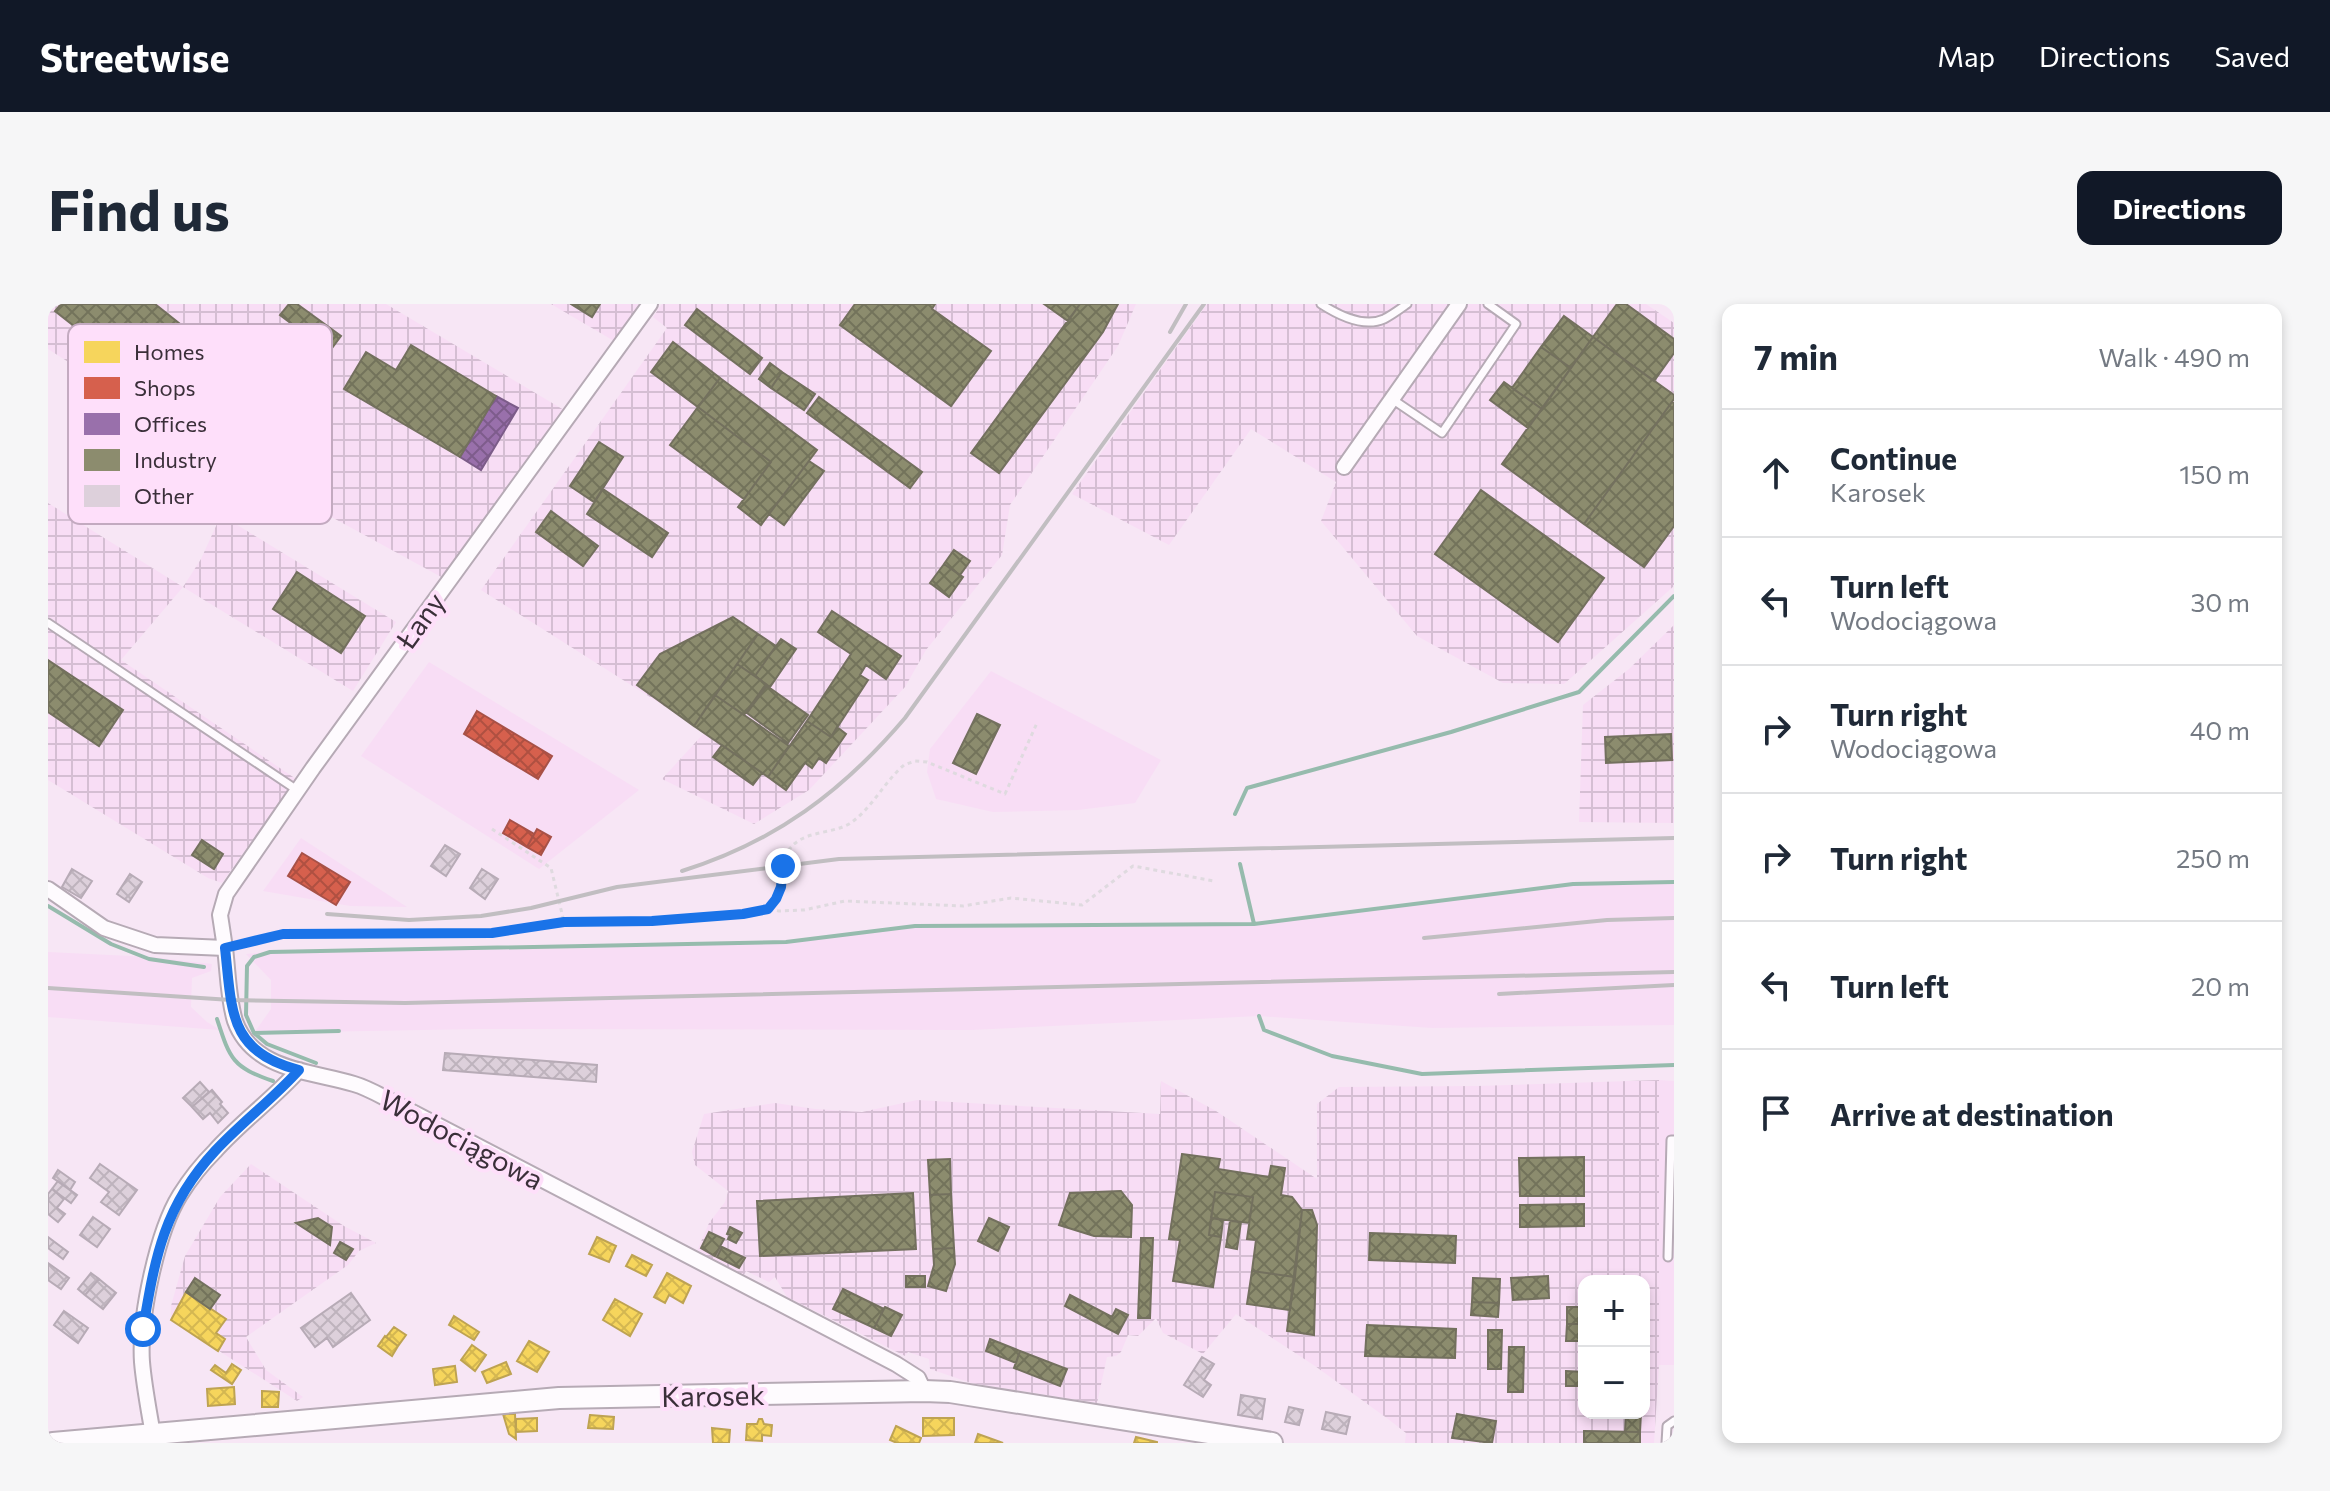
<!DOCTYPE html>
<html lang="en">
<head>
<meta charset="utf-8">
<style>
  body { margin:0; font-family:Commissioner,sans-serif; background:#f6f6f7; color:#1f2937 }
  .controls { position:absolute; right:24px; bottom:24px; display:grid; overflow:hidden; border-radius:16px; box-shadow:0 4px 12px #0003 }
  .controls button { width:72px; height:72px; display:grid; place-items:center; padding:0; border:0; border-bottom:2px solid #e0e1e3; background:#fff; color:#1f2937; font:40px sans-serif }
  .stop { position:absolute; width:24px; height:24px; margin:-18px; border:6px solid #1a73e8; border-radius:50%; background:#fff }
  .stop.end { background:#1a73e8; border-color:#fff; box-shadow:0 2px 8px #0008 }
  .list { margin:0; padding:0; list-style:none }
  h2 { display:flex; justify-content:space-between; align-items:center; height:104px; margin:0; padding:0 32px; font-size:34px }
  h2 small { font-size:26px; font-weight:400; color:#747a83 }
  .list li { display:grid; grid-template-columns:52px 1fr auto; gap:24px; align-items:center; box-sizing:border-box; height:128px; padding:0 32px; border-top:2px solid #e0e1e3 }
  .list b { display:block; font-size:30px; white-space:nowrap }
  .list p { margin:0; font-size:26px; white-space:nowrap; color:#747a83 }
  .list em { font-size:26px; font-style:normal; color:#747a83 }
  .icon { flex:none; width:44px; height:44px; fill:none; stroke:currentColor; stroke-width:2; stroke-linecap:round; stroke-linejoin:round }
  .map { position:relative; flex:none; width:1626px; height:1139px; overflow:hidden; border-radius:16px }
  header { display:flex; align-items:center; gap:48px; box-sizing:border-box; height:112px; padding:0 40px; background:#111827; color:#fff }
  header strong { font-size:38px }
  nav { display:flex; gap:44px; margin-inline-start:auto; font-size:28px }
  .intro { display:flex; align-items:center; justify-content:space-between; box-sizing:border-box; height:192px; padding:0 48px }
  h1 { margin:0; font-size:56px }
  .button { padding:20px 36px; border-radius:16px; background:#111827; color:#fff; font-size:28px; font-weight:700 }
  main { display:flex; gap:48px; padding:0 48px }
  aside { flex:1; background:#fff; border-radius:16px; box-shadow:0 4px 12px #0003 }
  .map>svg:first-child { display:block }
  .built { fill:#f8ddf5 }
  .industrial { fill:url(#industrial-grid); fill-rule:evenodd }
  .homes { fill:url(#homes-cross-hatch); stroke:#bea352; stroke-width:2 }
  .shops { fill:url(#shops-cross-hatch); stroke:#a75147; stroke-width:2 }
  .offices { fill:url(#offices-cross-hatch); stroke:#7c5c89; stroke-width:2 }
  .industry { fill:url(#industry-cross-hatch); stroke:#73705e; stroke-width:2 }
  .lines { fill:none; stroke-linecap:round; stroke-linejoin:round }
  .stream { stroke:#96bbad; stroke-width:4 }
  .building { fill:url(#building-cross-hatch); stroke:#b7abb6; stroke-width:2 }
  .lane-casing { stroke:#b6aab5; stroke-width:11 }
  .street-casing { stroke:#b6aab5; stroke-width:18 }
  .secondary-casing { stroke:#b6aab5; stroke-width:24 }
  .path { stroke:#dfdadf; stroke-width:3; stroke-dasharray:4 4; stroke-linecap:butt }
  .lane { stroke:#fefbfe; stroke-width:7 }
  .street { stroke:#fefbfe; stroke-width:14 }
  .secondary { stroke:#fefbfe; stroke-width:20 }
  .rail { stroke:#c1bec1; stroke-width:4 }
  .route { stroke:#1a73e8; stroke-width:10 }
  .labels { text-anchor:middle; dominant-baseline:central; stroke-width:8; stroke-linejoin:round; paint-order:stroke }
  .street-label { font-size:28px; fill:#3a2f39; stroke:#fedffa }
  .key { fill:#fedffa; stroke:#c3aac0; stroke-width:2 }
  .key-label { font-size:22px; fill:#3a2f39 }
</style>
</head>
<body>
<header>
<strong>Streetwise</strong>
<nav><a>Map</a><a>Directions</a><a>Saved</a></nav>
</header>
<div class="intro"><h1>Find us</h1><a class="button">Directions</a></div>
<main>
<div class="map">
<svg width="1626" height="1139" viewBox="0 0 1626 1139">
  <defs>
    <pattern id="industrial-grid" width="8" height="8" patternUnits="userSpaceOnUse" patternTransform="scale(2)"><rect width="8" height="8" fill="#f8ddf5"/><path d="M0 4h8M4 0v8" fill="none" stroke="#d5bed3"/></pattern>
    <pattern id="homes-cross-hatch" width="8" height="8" patternUnits="userSpaceOnUse" patternTransform="scale(2)"><rect width="8" height="8" fill="#f6d55c"/><path d="M0 0l8 8M0 8l8-8" fill="none" stroke="#d4b751"/></pattern>
    <pattern id="shops-cross-hatch" width="8" height="8" patternUnits="userSpaceOnUse" patternTransform="scale(2)"><rect width="8" height="8" fill="#d6604d"/><path d="M0 0l8 8M0 8l8-8" fill="none" stroke="#af5041"/></pattern>
    <pattern id="offices-cross-hatch" width="8" height="8" patternUnits="userSpaceOnUse" patternTransform="scale(2)"><rect width="8" height="8" fill="#9970ab"/><path d="M0 0l8 8M0 8l8-8" fill="none" stroke="#7e5c8c"/></pattern>
    <pattern id="industry-cross-hatch" width="8" height="8" patternUnits="userSpaceOnUse" patternTransform="scale(2)"><rect width="8" height="8" fill="#8c8c6e"/><path d="M0 0l8 8M0 8l8-8" fill="none" stroke="#73735b"/></pattern>
    <pattern id="building-cross-hatch" width="8" height="8" patternUnits="userSpaceOnUse" patternTransform="scale(2)"><rect width="8" height="8" fill="#ddd0db"/><path d="M0 0l8 8M0 8l8-8" fill="none" stroke="#beb3bd"/></pattern>
  </defs>
  <rect width="100%" height="100%" fill="#f7e6f5"/>
  <path class="built" d="M381,358L591,486L491,565L313,452Z
    M943,367L1113,456L1087,499L1030,506L945,508L888,495L879,468L882,445Z
    M253,534L359,603L302,602L215,587Z
    M1626,578V721L1384,724L1211,712L923,726L431,725L206,729L223,705V676L198,650L234,647L738,638L867,622L1206,620L1525,580Z
    M0,648L103,653L164,660L163,667L144,674L143,703L159,718L172,726L0,713Z
    M1611,776L1626,777V1061H1611Z"/>
  <path class="industrial" d="M0,0H338L516,106L395,274L139,134L0,45Z
    M503,0H593L566,37Z
    M614,0H1088L1070,42L962,201L954,251L878,346L857,383L761,486L706,520L614,475L657,428L433,286L619,24L605,13Z
    M1159,0H1598L1626,19V282L1516,380L1455,379L1369,332L1273,217L1288,178L1203,125L1121,241L1024,190Z
    M0,199L135,283L153,255L173,211L348,318L305,387L135,283L73,356L248,475L174,579L160,574L0,476Z
    M1626,321V519L1531,518L1535,401L1581,365Z
    M1611,776V1061L1606,1139H1357L1358,1129L1340,1115L1267,1062L1188,1010L1155,1050L1115,1029L1108,1014L1090,1032L1080,1031L1073,1048L1068,1052L1059,1053L1049,1099L923,1079L882,1065L881,1055L860,1048L857,1052L739,993L727,973L721,978L698,967L696,971L649,947L661,919L677,898L680,887L647,861L644,848L656,810L727,799L767,805L814,808L869,796L1112,810L1113,777L1168,807L1269,875V800L1291,783L1429,782ZM1536,977H1596V1109H1536Z
    M203,860L296,922L328,939L311,947L300,961L198,1033L218,1066L255,1093L249,1097L123,1016V1002L137,952L172,893Z"/>
  <path class="homes" d="M549,933L568,942L561,958L541,950Z
    M584,951L604,961L598,972L578,962Z
    M619,969L643,982L635,999L621,991L617,999L606,993Z
    M138,988L178,1015L168,1029L177,1035L170,1047L123,1016Z
    M567,995L594,1010L582,1032L555,1016Z
    M406,1012L431,1028L426,1036L401,1021Z
    M346,1023L358,1031L350,1042L338,1033Z
    M337,1032L350,1042L344,1052L330,1042Z
    M481,1037L501,1048L489,1068L469,1057Z
    M424,1041L438,1051L427,1067L413,1056Z
    M458,1058L463,1070L439,1079L434,1068Z
    M184,1060L193,1066L184,1080L163,1066L167,1061L178,1069Z
    M407,1062L409,1078L387,1081L385,1065Z
    M186,1083L187,1100L160,1102L159,1085Z
    M214,1087L231,1088L230,1103H214Z
    M455,1110H467L468,1135L461,1130Z
    M542,1111L566,1113L565,1125L540,1124Z
    M489,1114V1127L468,1128V1115Z
    M875,1114H906V1131L875,1132Z
    M711,1115H714L716,1120L724,1121L723,1132L714,1131V1137L698,1136L699,1120H709Z
    M848,1122L873,1134L871,1139H849L842,1136Z
    M664,1124L682,1126L681,1139H665Z
    M930,1130L955,1139H927Z
    M1088,1133L1109,1138V1139H1086Z"/>
  <path class="shops" d="M429,407L504,452L490,475L416,430Z
    M462,516L486,530L479,543L455,529Z
    M489,525L503,533L493,551L479,543Z
    M254,549L302,578L288,601L240,572Z"/>
  <path class="offices" d="M448,92L470,104L433,166L412,153Z"/>
  <path class="industry" d="M13,0H107L176,55L134,107L7,7Z
    M241,0H249L293,32L281,48L232,11Z
    M523,0H552L544,13Z
    M807,0H887L884,5L943,47L903,102L792,21Z
    M996,0H1032L1020,17Z
    M1070,0L1055,28L951,169L923,149L1032,0Z
    M1569,0H1578L1626,35V49L1606,77L1545,33Z
    M649,5L714,54L702,70L637,21Z
    M1516,12L1545,33L1523,64L1493,43Z
    M1545,33L1626,91V95L1536,220L1454,160Z
    M625,38L672,74L650,103L603,68Z
    M363,41L448,92L412,153L296,85L318,48L348,66Z
    M1493,43L1523,64L1494,105L1464,84Z
    M722,59L734,68L723,84L711,75Z
    M734,68L767,90L756,106L723,84Z
    M672,74L769,146L713,221L690,203L723,158L650,103Z
    M1456,78L1494,105L1480,124L1442,96Z
    M771,93L874,168L862,184L759,109Z
    M1624,98L1626,99V222L1596,263L1536,220Z
    M650,103L723,158L696,195L622,141Z
    M551,138L575,153L546,198L522,182Z
    M761,157L776,167L736,221L721,210Z
    M555,185L620,229L604,253L539,210Z
    M1433,186L1556,274L1510,338L1387,250Z
    M503,207L550,242L535,262L488,228Z
    M906,246L922,257L912,271L896,260Z
    M896,260L915,273L901,293L882,279Z
    M249,268L317,312L293,349L225,305Z
    M784,307L853,352L838,375L818,361L812,371L820,376L783,433L759,417L803,350L770,328Z
    M685,313L710,330L646,422L589,381L612,350Z
    M710,330L728,342L707,372L689,360Z
    M733,335L748,345L722,383L707,372Z
    M0,356L75,406L51,442L0,408Z
    M689,360L718,380L696,411L667,391Z
    M719,382L760,411L740,439L699,409Z
    M667,391L741,442L720,473L646,422Z
    M929,410L952,421L928,470L905,459Z
    M759,417L783,433L789,423L798,430L778,459L771,454L764,464L757,459L738,486L720,473Z
    M1623,430L1624,456L1558,459L1557,433Z
    M674,441L714,469L705,481L665,453Z
    M154,536L175,550L166,565L144,551Z
    M1134,850L1172,855L1170,865L1221,873L1223,862L1237,864L1233,891L1244,893L1254,906L1247,973L1204,967L1208,936L1199,935L1205,893L1167,888L1161,931L1173,933L1165,983L1125,977L1132,936L1121,935Z
    M1536,853V892H1472L1471,854Z
    M902,855L903,890L882,891L880,856Z
    M1073,887L1084,901L1083,933L1046,932L1011,921L1022,889Z
    M1167,888L1205,893L1201,919L1163,914Z
    M865,889L868,945L712,952L709,897Z
    M903,890L906,944L885,945L882,891Z
    M1536,900V922L1472,923V901Z
    M1254,906H1264L1269,921L1266,1031L1239,1027Z
    M270,914L284,923L282,941L248,919Z
    M941,914L961,923L950,947L930,937Z
    M1163,914L1175,916L1173,933L1161,931Z
    M1182,917L1193,918L1189,945L1178,943Z
    M682,923L694,929L688,939L680,935L682,931L679,930Z
    M661,928L676,935L667,952L653,944Z
    M1322,929L1408,932L1407,959L1321,956Z
    M1093,934H1105L1102,1014H1090Z
    M292,938L305,945L298,956L286,949Z
    M674,943L697,954L691,964L669,953Z
    M906,944L907,960L898,987L880,982L886,961L885,945Z
    M1204,967L1247,973L1242,1006L1199,1000Z
    M858,972H877V983H858Z
    M1500,972L1501,994L1465,996L1463,974Z
    M147,974L172,991L162,1005L138,988Z
    M1425,974L1452,975L1451,999L1424,998Z
    M795,985L836,1005L826,1024L785,1005Z
    M1022,991L1064,1013L1068,1005L1080,1011L1070,1030L1017,1002Z
    M1424,998L1451,999L1450,1013L1423,1011Z
    M837,1003L854,1011L843,1032L826,1024Z
    M1519,1003H1536V1020H1519Z
    M1519,1020H1536V1037H1518Z
    M1319,1021L1408,1025L1407,1054L1317,1052Z
    M1440,1026H1454L1453,1065H1440Z
    M942,1035L972,1047L968,1059L938,1047Z
    M1461,1043H1476L1475,1088H1460Z
    M972,1047L1019,1065L1012,1082L966,1064Z
    M1518,1067L1536,1068V1082H1518Z
    M1578,1109H1593L1592,1128H1577Z
    M1409,1110L1448,1117L1444,1139L1404,1134Z
    M1536,1127L1592,1128V1139H1536Z"/>
  <g class="lines">
    <path class="stream" d="M1187,510L1199,484L1403,428L1531,388L1626,292
      M1192,560L1206,620
      M0,602L63,640L101,655L156,663
      M1211,712L1216,726L1284,752L1374,770L1626,761
      M169,715C182,755 184,763 225,777
      M206,729L291,727
      M268,759L219,740L206,729L198,711L199,662L206,653L222,648L738,638L867,622L1206,620L1525,580L1626,578"/>
  </g>
  <path class="building" d="M397,541L412,550L398,572L383,562Z
    M24,565L44,577L33,594L14,583Z
    M434,565L450,575L437,595L422,584Z
    M82,570L94,578L81,598L69,590Z
    M397,749L549,761L548,778L395,766Z
    M152,778L161,788L144,803L135,794Z
    M164,786L174,798L172,800L180,809L170,819L162,809L155,815L144,803Z
    M52,860L89,886L71,911L53,898L61,888L42,874Z
    M10,866L27,878L22,886L5,874Z
    M10,877L29,891L23,899L4,885Z
    M4,885L16,895L9,904L17,910L10,918L0,910V890Z
    M45,913L62,925L49,943L32,931Z
    M0,933L20,948L15,955L0,944Z
    M0,959L21,974L13,985L0,976Z
    M43,969L51,975L37,991L30,985Z
    M51,975L68,989L55,1005L37,991Z
    M303,989L322,1016L285,1043L279,1034L267,1043L253,1024Z
    M16,1007L40,1024L30,1039L6,1021Z
    M1154,1053L1166,1060L1156,1076L1163,1081L1155,1093L1136,1081Z
    M1193,1091L1217,1095L1214,1115L1190,1111Z
    M1241,1103L1255,1106L1251,1121L1237,1118Z
    M1278,1108L1302,1113L1298,1130L1274,1125Z"/>
  <g class="lines">
    <defs>
      <path id="lane" d="M1273,0C1290,11 1316,24 1336,15C1344,11 1352,5 1359,0
        M1344,95L1394,129L1468,20L1440,0
        M0,319L249,486
        M1620,953L1623,836H1626
        M1618,1139L1619,1122L1626,1117"/>
      <path id="street" d="M1296,163L1411,0
        M0,585L56,624L107,641L177,644C180,668 180,694 187,717C205,767 264,767 306,780C320,784 333,792 345,798L848,1060L870,1074L876,1087
        M177,644L172,611L178,590L265,464L602,0
        M105,1131C101,1107 96,1082 94,1058C91,1014 109,928 132,891C142,875 154,860 167,847C193,818 225,795 251,766"/>
      <path id="secondary" d="M5,1139L511,1094L876,1087L902,1088L1224,1139"/>
    </defs>
    <use href="#lane" class="lane-casing"/>
    <use href="#street" class="street-casing"/>
    <use href="#secondary" class="secondary-casing"/>
    <path class="path" d="M444,525L503,564L516,618
      M720,605C726,598 731,592 733,583C736,571 732,558 740,547C754,526 781,531 801,520C823,506 836,478 856,461L867,457L879,458L957,490L989,419
      M188,641L235,630L444,629L516,618L604,617L695,610L720,605L731,607L756,606L797,597L915,602L963,594L1034,601L1085,562L1166,577"/>
    <use href="#lane" class="lane"/>
    <use href="#street" class="street"/>
    <use href="#secondary" class="secondary"/>
    <path class="rail" d="M1122,28L1138,0
      M634,567C727,538 794,488 857,414L1156,0
      M279,610L361,616L433,612L483,604L569,583L791,555L1626,534
      M1376,634L1559,616L1626,614
      M0,684L183,696L357,699L1626,668
      M1451,690L1626,681"/>
  </g>
  <g class="lines">
    <path class="route" d="M95,1025C107,953 116,902 167,847C194,818 225,795 251,766C180,748 184,706 177,644L235,630L444,629L516,618L604,617L695,610L720,605L728,595L733,583L735,562"/>
  </g>
  <g class="labels">
    <g class="street-label">
      <text transform="translate(372 316) rotate(-54)">Łany</text>
      <text transform="translate(414 835) rotate(28)">Wodociągowa</text>
      <text transform="translate(665 1091) rotate(-1)">Karosek</text>
    </g>
  </g>
  <rect x="20" y="20" width="264" height="200" rx="12" class="key"/>
  <rect x="36" y="37" width="36" height="22" fill="#f6d55c"/>
  <rect x="36" y="73" width="36" height="22" fill="#d6604d"/>
  <rect x="36" y="109" width="36" height="22" fill="#9970ab"/>
  <rect x="36" y="145" width="36" height="22" fill="#8c8c6e"/>
  <rect x="36" y="181" width="36" height="22" fill="#ddd0db"/>
  <g class="key-label">
    <text x="86" y="56">Homes</text>
    <text x="86" y="92">Shops</text>
    <text x="86" y="128">Offices</text>
    <text x="86" y="164">Industry</text>
    <text x="86" y="200">Other</text>
  </g>
</svg>
<div class="controls">
<button>+</button>
<button>−</button>
</div>
<div class="stop" style="left:95px;top:1025px"></div>
<div class="stop end" style="left:735px;top:562px"></div>
</div>
<aside>
<h2>7 min<small>Walk · 490 m</small></h2>
<ul class="list">
<li><svg class="icon" aria-label="ahead" viewBox="0 0 24 24"><path d="M12 20V5M6 11l6-6 6 6"/></svg><div><b>Continue</b><p>Karosek</p></div><em>150 m</em></li>
<li><svg class="icon" aria-label="left" viewBox="0 0 24 24"><path d="M17 20v-9H6M10 6l-5 5 5 5"/></svg><div><b>Turn left</b><p>Wodociągowa</p></div><em>30 m</em></li>
<li><svg class="icon" aria-label="right" viewBox="0 0 24 24"><path d="M7 20v-9h11M14 6l5 5-5 5"/></svg><div><b>Turn right</b><p>Wodociągowa</p></div><em>40 m</em></li>
<li><svg class="icon" aria-label="right" viewBox="0 0 24 24"><path d="M7 20v-9h11M14 6l5 5-5 5"/></svg><div><b>Turn right</b></div><em>250 m</em></li>
<li><svg class="icon" aria-label="left" viewBox="0 0 24 24"><path d="M17 20v-9H6M10 6l-5 5 5 5"/></svg><div><b>Turn left</b></div><em>20 m</em></li>
<li><svg class="icon" aria-label="arrive" viewBox="0 0 24 24"><path d="M6 21V4h12l-3 4 3 4H6"/></svg><div><b>Arrive at destination</b></div></li>
</ul>
</aside>
</main>
</body>
</html>
